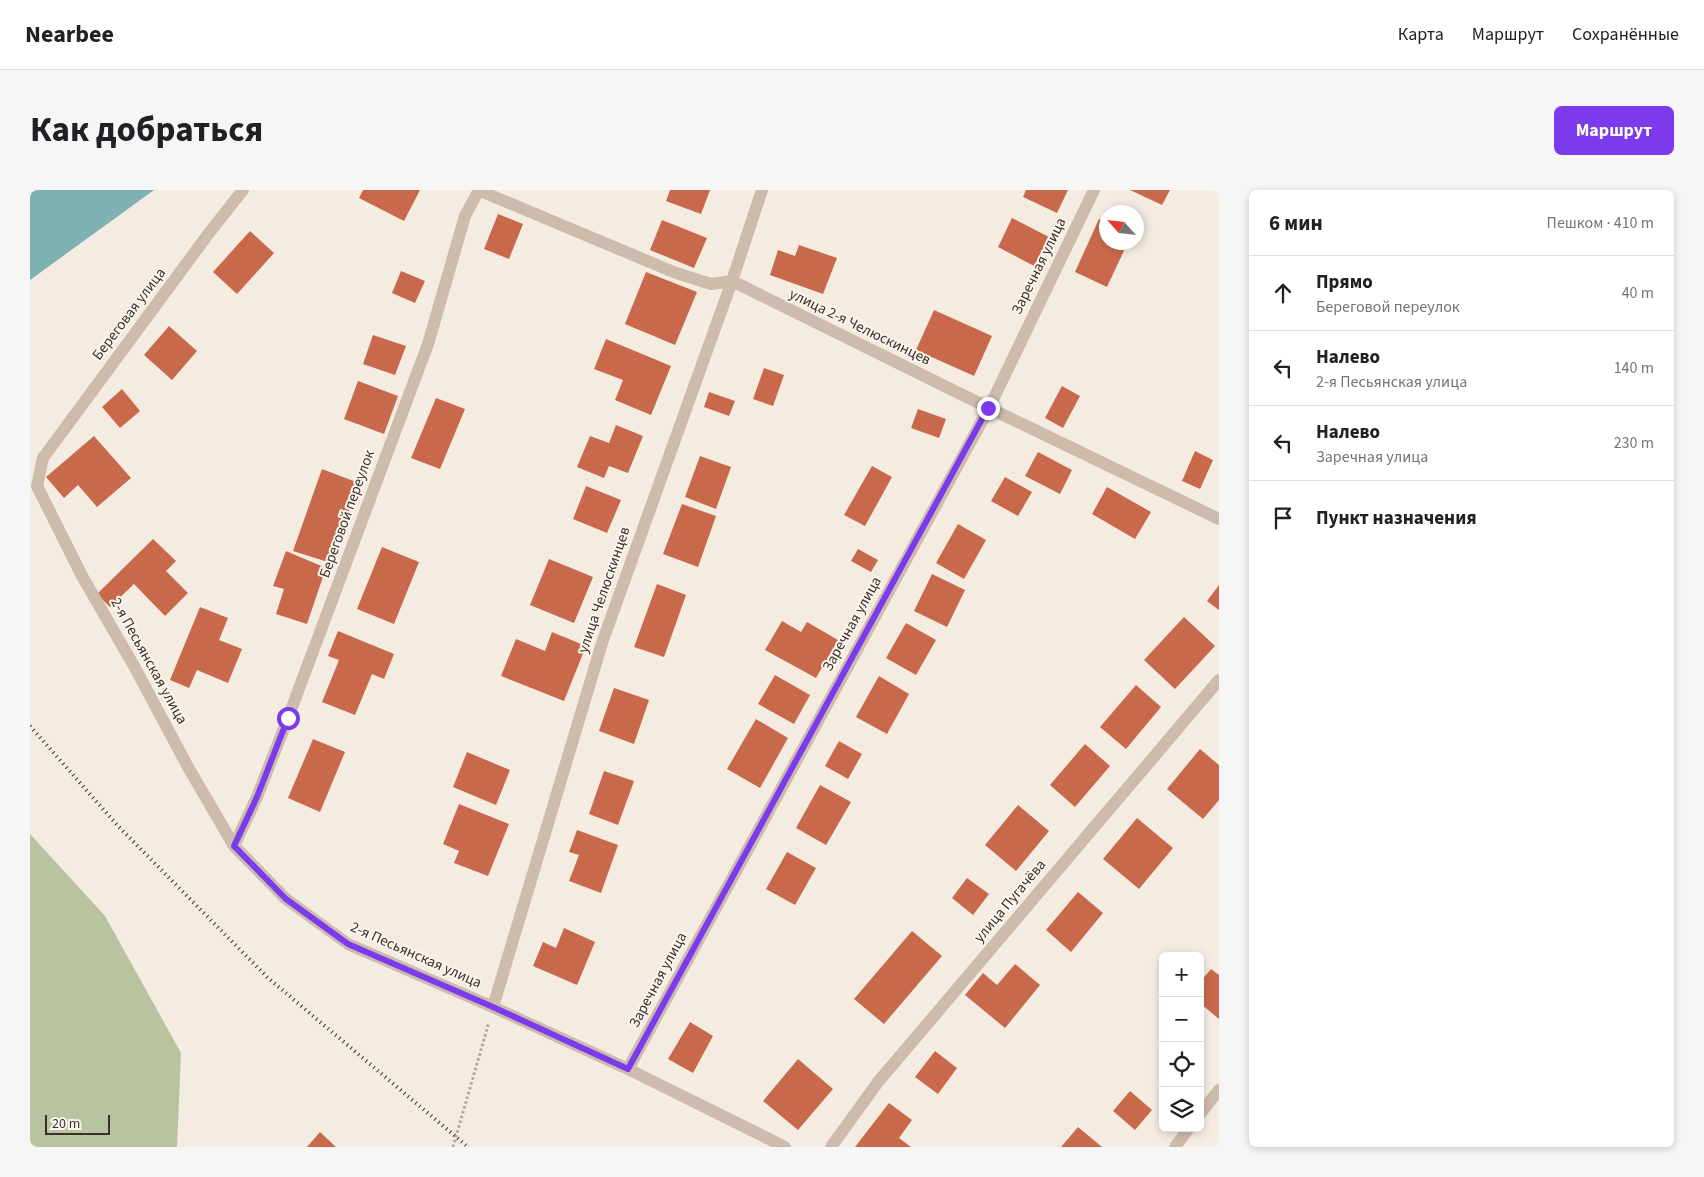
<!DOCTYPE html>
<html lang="ru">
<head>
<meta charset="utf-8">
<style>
  body { margin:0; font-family:"Source Sans 3",sans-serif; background:#f6f6f6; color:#202124 }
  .controls { position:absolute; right:15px; bottom:15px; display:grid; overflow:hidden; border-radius:8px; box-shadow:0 2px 8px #0003 }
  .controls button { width:45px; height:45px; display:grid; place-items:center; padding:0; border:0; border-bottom:1px solid #e0e0e0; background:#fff; color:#202124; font:25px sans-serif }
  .compass { position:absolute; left:1069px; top:15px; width:45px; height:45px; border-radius:50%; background:#fff; box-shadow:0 2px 8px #0003; rotate:297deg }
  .scale { position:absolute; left:15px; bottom:12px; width:65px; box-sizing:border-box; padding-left:5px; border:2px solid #3b302b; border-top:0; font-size:14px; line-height:18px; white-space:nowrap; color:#3b302b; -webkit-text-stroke:4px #fbf5ee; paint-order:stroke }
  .stop { position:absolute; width:15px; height:15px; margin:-11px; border:4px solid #7c3aed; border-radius:50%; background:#fff }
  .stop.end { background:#7c3aed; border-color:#fff; box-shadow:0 1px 5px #0008 }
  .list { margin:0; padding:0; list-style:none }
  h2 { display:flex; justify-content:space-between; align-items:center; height:65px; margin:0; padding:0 20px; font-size:21px }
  h2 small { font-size:16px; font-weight:400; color:#757577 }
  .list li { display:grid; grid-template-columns:32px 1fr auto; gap:15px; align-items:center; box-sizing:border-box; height:75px; padding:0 20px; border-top:1px solid #e0e0e0 }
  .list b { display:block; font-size:19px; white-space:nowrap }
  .list p { margin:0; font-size:16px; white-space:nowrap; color:#757577 }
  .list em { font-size:16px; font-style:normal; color:#757577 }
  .icon { flex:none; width:28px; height:28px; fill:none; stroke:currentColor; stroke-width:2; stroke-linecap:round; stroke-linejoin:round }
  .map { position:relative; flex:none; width:1189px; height:957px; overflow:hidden; border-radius:8px }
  header { display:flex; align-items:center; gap:30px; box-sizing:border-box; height:70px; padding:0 25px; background:#fff; border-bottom:1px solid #e0e0e0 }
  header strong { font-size:24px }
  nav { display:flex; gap:28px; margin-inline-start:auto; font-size:18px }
  .intro { display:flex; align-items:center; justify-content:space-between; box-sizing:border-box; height:120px; padding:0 30px }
  h1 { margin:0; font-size:35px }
  .button { padding:12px 22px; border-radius:8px; background:#7c3aed; color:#fff; font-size:18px; font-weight:700 }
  main { display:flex; gap:30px; padding:0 30px }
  aside { flex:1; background:#fff; border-radius:8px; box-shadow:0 2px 8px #0003 }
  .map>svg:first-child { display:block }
  .green { fill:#b8c4a0 }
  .water { fill:#7fb0b2 }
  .building { fill:#c8694b }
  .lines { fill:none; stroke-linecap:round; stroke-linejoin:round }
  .path { stroke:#b9a596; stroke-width:3; stroke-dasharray:2.5 2.5; stroke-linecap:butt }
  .street { stroke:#cdbbac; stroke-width:12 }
  .rail { stroke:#3b302b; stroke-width:4; stroke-dasharray:1 4; stroke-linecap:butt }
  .route { stroke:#7c3aed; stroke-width:6 }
  .labels { text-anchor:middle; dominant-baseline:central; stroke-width:4; stroke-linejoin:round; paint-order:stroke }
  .street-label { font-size:15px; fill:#3b302b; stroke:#fbf5ee }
</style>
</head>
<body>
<header>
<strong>Nearbee</strong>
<nav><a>Карта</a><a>Маршрут</a><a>Сохранённые</a></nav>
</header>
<div class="intro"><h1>Как добраться</h1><a class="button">Маршрут</a></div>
<main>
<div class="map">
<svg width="1189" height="957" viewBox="0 0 1189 957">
  <rect width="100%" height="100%" fill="#f4ebe1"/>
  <path class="green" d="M0,644L75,726L151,863L147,957H0Z"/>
  <path class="water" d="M0,0H124L0,90Z"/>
  <path class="building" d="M333,0H390L374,31L329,8Z
    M640,0H680L671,24L636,11Z
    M996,0H1038L1027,23L993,7Z
    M1100,0H1140L1132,15Z
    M468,24L493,34L479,69L454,59Z
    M982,28L1019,47L1004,76L968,57Z
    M1069,29L1076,32V52H1098L1077,97L1045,82Z
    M632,30L677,48L664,78L620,60Z
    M220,41L244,63L207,104L183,82Z
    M769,55L807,68L793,104L740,85L748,60L765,66Z
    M371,81L395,91L385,113L362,103Z
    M616,82L667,102L645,155L595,134Z
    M904,120L962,146L944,186L886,160Z
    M139,136L167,161L142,190L114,165Z
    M343,145L376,156L365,185L333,174Z
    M576,149L641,176L621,225L585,210L593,190L564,179Z
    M734,178L754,185L743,216L723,209Z
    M328,191L368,206L354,244L314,229Z
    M1032,196L1050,206L1033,238L1015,228Z
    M92,199L110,221L90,238L72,217Z
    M679,202L705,211L699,226L674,217Z
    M406,208L435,219L410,279L381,268Z
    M888,219L916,229L909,248L881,238Z
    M586,235L613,246L598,283L579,276L574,288L547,277L560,246L579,253Z
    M64,246L101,288L67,317L48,295L34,308L16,287Z
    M1165,261L1183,270L1170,299L1152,291Z
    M1008,262L1042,280L1030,304L995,286Z
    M670,266L701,277L686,319L655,307Z
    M842,276L862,287L835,336L814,325Z
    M292,279L329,293L301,373L263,361Z
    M975,287L1002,302L988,326L961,311Z
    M556,296L591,310L577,343L543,329Z
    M1077,297L1121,322L1105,349L1062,324Z
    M652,314L686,326L668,377L633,364Z
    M928,334L956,350L934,389L906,373Z
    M123,349L146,371L136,381L158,403L135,426L104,394L80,417L67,404Z
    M352,357L389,372L364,434L327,419Z
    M828,359L848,370L841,382L821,371Z
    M256,361L296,378L277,434L246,424L254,399L243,396Z
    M519,369L563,387L544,433L500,415Z
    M902,384L935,400L917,437L884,421Z
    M627,394L656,405L634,467L604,457Z
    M1189,395V420L1177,411Z
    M170,417L198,428L189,450L212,459L198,493L167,480L159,498L140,490Z
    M1154,427L1185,456L1145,499L1114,470Z
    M752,431L771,442L777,432L808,450L786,488L735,460Z
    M876,433L906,450L886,485L856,468Z
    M308,441L364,464L354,489L342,484L325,525L292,512L309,470L298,466Z
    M522,442L556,456L534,511L471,486L486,449L515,461Z
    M745,485L780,505L764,534L728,514Z
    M849,486L879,504L857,544L826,527Z
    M1106,495L1131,517L1096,559L1070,537Z
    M584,498L619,510L604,554L569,541Z
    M726,529L758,548L730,598L697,579Z
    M283,549L315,562L290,622L258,608Z
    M809,551L832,564L818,589L795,576Z
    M1055,554L1080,576L1045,617L1020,595Z
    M1170,559L1189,575V610L1173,629L1137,599Z
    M437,562L480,580L466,615L423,597Z
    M574,581L604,591L588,635L559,624Z
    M790,595L821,612L796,655L766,638Z
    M429,614L479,634L458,686L424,673L429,661L413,654Z
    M988,615L1019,641L986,681L955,655Z
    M1107,628L1143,658L1109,699L1073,669Z
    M547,640L588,655L571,703L539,691L549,665L539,662Z
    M757,662L786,678L765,715L736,699Z
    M937,688L959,704L943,725L922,708Z
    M1048,702L1073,723L1041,762L1016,740Z
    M534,738L565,752L547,795L503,776L513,752L526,758Z
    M882,741L912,766L854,834L824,809Z
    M985,774L1010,795L975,838L935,805L953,783L967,795Z
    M1181,779L1189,785V829L1170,813V792Z
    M660,832L683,846L663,883L638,869Z
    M905,861L927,878L908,904L885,887Z
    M768,869L803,899L768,940L733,911Z
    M1100,901L1122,920L1105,940L1083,921Z
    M859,913L882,930L869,948L881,957H825Z
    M1048,937L1072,957H1031Z
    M290,942L306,957H277Z"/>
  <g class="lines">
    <path class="path" d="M423,957L459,832"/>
    <path class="street" d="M213,0L179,43L13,268L7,296L52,386L104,476L158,577L204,656L256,709L318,754L463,817L598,879L755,957
      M448,0L646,83L681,94L702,91L959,218L1189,329
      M204,656L227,607L258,528L398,154L435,26L449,0
      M463,817L572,453L702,91L732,0
      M598,879L959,218L1064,0
      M1170,924L1189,900
      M801,957L848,892L1189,490
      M1145,957L1159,938"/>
    <path class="rail" d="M0,536L88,636L237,787L438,957"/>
  </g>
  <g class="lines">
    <path class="route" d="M258,528L227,607L204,656L256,709L318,754L463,817L598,879L958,218"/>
  </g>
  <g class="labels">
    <g class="street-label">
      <text transform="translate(1009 76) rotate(-64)">Заречная улица</text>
      <text transform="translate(99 124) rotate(-53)">Береговая улица</text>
      <text transform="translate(830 137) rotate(26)">улица 2-я Челюскинцев</text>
      <text transform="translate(317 324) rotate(-70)">Береговой переулок</text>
      <text transform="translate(574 400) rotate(-71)">улица Челюскинцев</text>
      <text transform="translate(822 434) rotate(-61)">Заречная улица</text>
      <text transform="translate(119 471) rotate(61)">2-я Песьянская улица</text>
      <text transform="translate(980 711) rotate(-50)">улица Пугачёва</text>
      <text transform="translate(386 765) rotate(24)">2-я Песьянская улица</text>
      <text transform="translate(628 790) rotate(-62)">Заречная улица</text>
    </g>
  </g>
</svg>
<div class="controls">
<button>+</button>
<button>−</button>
<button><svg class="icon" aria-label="locate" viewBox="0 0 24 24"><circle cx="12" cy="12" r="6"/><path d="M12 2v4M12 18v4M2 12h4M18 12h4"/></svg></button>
<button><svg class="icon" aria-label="layers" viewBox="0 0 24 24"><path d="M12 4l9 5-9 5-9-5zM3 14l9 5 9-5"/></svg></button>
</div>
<svg class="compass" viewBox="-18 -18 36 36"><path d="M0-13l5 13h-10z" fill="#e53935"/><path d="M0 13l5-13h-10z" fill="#757577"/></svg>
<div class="scale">20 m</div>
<div class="stop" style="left:258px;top:528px"></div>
<div class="stop end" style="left:958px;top:218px"></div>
</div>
<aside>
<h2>6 мин<small>Пешком · 410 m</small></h2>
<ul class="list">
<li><svg class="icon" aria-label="ahead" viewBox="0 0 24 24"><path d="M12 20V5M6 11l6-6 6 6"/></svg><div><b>Прямо</b><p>Береговой переулок</p></div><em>40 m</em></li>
<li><svg class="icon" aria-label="left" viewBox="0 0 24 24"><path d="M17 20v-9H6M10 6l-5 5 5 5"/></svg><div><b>Налево</b><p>2-я Песьянская улица</p></div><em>140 m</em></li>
<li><svg class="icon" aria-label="left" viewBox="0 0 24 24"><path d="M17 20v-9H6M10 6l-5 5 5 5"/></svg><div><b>Налево</b><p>Заречная улица</p></div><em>230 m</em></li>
<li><svg class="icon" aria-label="arrive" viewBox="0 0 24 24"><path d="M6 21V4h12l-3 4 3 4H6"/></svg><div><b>Пункт назначения</b></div></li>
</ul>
</aside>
</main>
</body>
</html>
